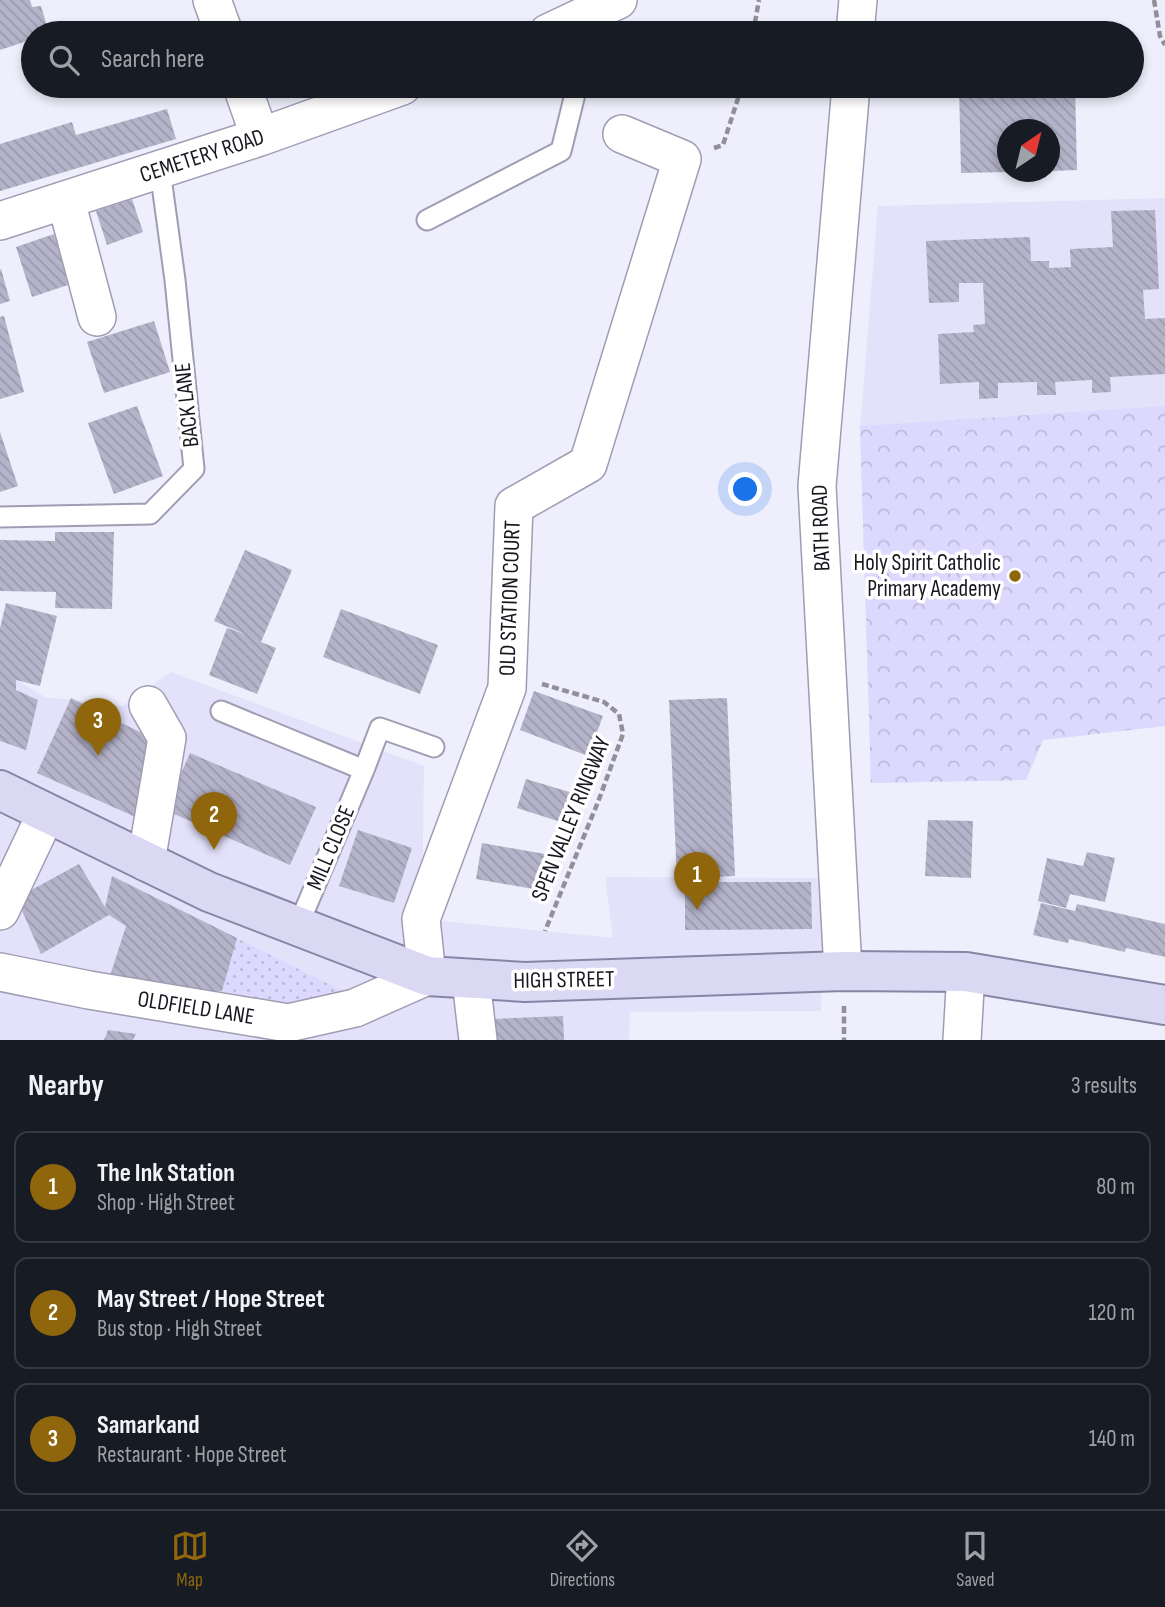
<!DOCTYPE html>
<html lang="en">
<head>
<meta charset="utf-8">
<style>
  body { margin:0; font-family:"Sofia Sans Condensed",sans-serif; background:#242831; color:#f1f3f6 }
  .compass { position:absolute; left:997px; top:119px; width:63px; height:63px; border-radius:50%; background:#171b24; box-shadow:0 4px 10px #0003; rotate:35deg }
  .you { position:absolute; left:746px; top:490px; width:24px; height:24px; margin:-18px; border:5px solid #fff; border-radius:50%; background:#1a73e8; box-shadow:0 0 0 10px #1a73e833 }
  .badge { display:grid; place-items:center; width:46px; height:46px; border-radius:50%; background:#90660d; color:#fff; font-size:23px; font-weight:700 }
  .pin { position:absolute; translate:-50% -58px; filter:drop-shadow(0 2px 4px #0008) }
  .pin::after { content:''; position:absolute; top:37px; width:24px; height:21px; background:inherit; clip-path:polygon(0 0,100% 0,50% 100%) }
  .list { margin:0; padding:0; list-style:none }
  h2 { display:flex; justify-content:space-between; align-items:center; height:91px; margin:0; padding:0 28px; font-size:30px }
  h2 small { font-size:23px; font-weight:400; color:#9ea1a6 }
  .list li { display:grid; grid-template-columns:46px 1fr auto; gap:21px; align-items:center; box-sizing:border-box; height:112px; margin:0 14px 14px; padding:0 14px; border:2px solid #363941; border-radius:14px }
  .list b { display:block; font-size:26px; white-space:nowrap }
  .list p { margin:0; font-size:23px; white-space:nowrap; color:#9ea1a6 }
  .list em { font-size:23px; font-style:normal; color:#9ea1a6 }
  .icon { flex:none; width:38px; height:38px; fill:none; stroke:currentColor; stroke-width:2; stroke-linecap:round; stroke-linejoin:round }
  .map { position:relative; flex:none; width:1165px; height:1040px; overflow:hidden }
  .search { position:absolute; background:#171b24; box-shadow:0 4px 10px #0003; left:21px; right:21px; top:21px; height:77px; display:flex; align-items:center; gap:18px; box-sizing:border-box; padding:0 24px; border-radius:38px; color:#9ea1a6; font-size:26px }
  .sheet { height:469px; background:#171b24 }
  nav { display:flex; justify-content:space-around; align-items:center; box-sizing:border-box; height:98px; border-top:2px solid #363941; background:#171b24; font-size:19px; color:#9ea1a6 }
  nav a { display:grid; justify-items:center; gap:4px }
  nav .on { color:#90660d }
  .map>svg:first-child { display:block }
  .built { fill:#e4e2fb }
  .grass { fill:url(#grass-dots) }
  .park { fill:url(#park-crowns) }
  .building { fill:url(#building-back-hatch) }
  .lines { fill:none; stroke-linecap:round; stroke-linejoin:round }
  .service-casing { stroke:#9f9db3; stroke-width:23 }
  .minor-casing { stroke:#9f9db3; stroke-width:40 }
  .primary-casing { stroke:#8784a5; stroke-width:42 }
  .path { stroke:#908f9a; stroke-width:4.5; stroke-dasharray:7 3.5; stroke-linecap:butt }
  .service { stroke:#fff; stroke-width:19 }
  .minor { stroke:#fff; stroke-width:37 }
  .primary { stroke:#dbd8f4; stroke-width:38 }
  .poi-dot { fill:#90660d; stroke:#fff; stroke-width:2.5 }
  .labels { text-anchor:middle; dominant-baseline:central; stroke-width:7; stroke-linejoin:round; paint-order:stroke }
  .street-label { font-size:23px; fill:#18171f; stroke:#fff }
  .poi-label { font-size:23px; fill:#18171f; stroke:#fff; text-anchor:end }
</style>
</head>
<body>
<div class="map">
<svg width="1165" height="1040" viewBox="0 0 1165 1040">
  <defs>
    <pattern id="grass-dots" width="8" height="8" patternUnits="userSpaceOnUse" patternTransform="scale(1.75)"><rect width="8" height="8" fill="#ddd9fe"/><path d="M2 2h.1M6 6h.1" fill="none" stroke="#bdbad9" stroke-width="1.8" stroke-linecap="round"/></pattern>
    <pattern id="park-crowns" width="20" height="18" patternUnits="userSpaceOnUse" patternTransform="scale(1.75)"><rect width="20" height="18" fill="#ddd9fe"/><path d="M2 6a3 3 0 1 1 6 0M12 15a3 3 0 1 1 6 0" fill="none" stroke="#bdbad9"/></pattern>
    <pattern id="building-back-hatch" width="6" height="6" patternUnits="userSpaceOnUse" patternTransform="scale(1.75)"><rect width="6" height="6" fill="#b5b3c9"/><path d="M-1 5l2 2M0 0l6 6M5-1l2 2" fill="none" stroke="#9b99ac"/></pattern>
  </defs>
  <rect width="100%" height="100%" fill="#efeefc"/>
  <path class="built" d="M1165,198V726L1043,740L1026,780L871,783L860,427L878,206Z
    M0,670L45,697L122,706L171,672L424,766L422,919L613,938L605,877L823,878L821,1011L630,1012L629,1040H0Z"/>
  <path class="grass" d="M237,938L350,995L296,1006L222,991Z"/>
  <path class="park" d="M1165,406V726L1043,740L1026,780L871,783L860,426Z"/>
  <path class="building" d="M0,0H30L32,7L41,6L49,33H33V39L0,50Z
    M959,86H1075L1077,170L1050,171V130H1007V172L961,173Z
    M167,109L176,139L0,191V144L72,122L76,135Z
    M132,199L143,232L107,245L96,211Z
    M1155,210L1159,289L1143,290L1145,319L1165,318V374L1110,377L1111,392L1092,393V380L1055,382L1056,395H1037V382L998,383V398L979,399V382L940,384L938,334L974,332L973,325L985,324L983,283H959V302L929,303L926,241L1030,237L1031,261H1049V268L1071,267L1070,249L1113,247L1111,211Z
    M54,234L71,284L32,297L16,247Z
    M1,269L10,301L0,304V270Z
    M4,316L24,392L0,399V317Z
    M154,321L170,372L104,393L87,342Z
    M137,406L163,476L114,494L88,423Z
    M0,432L18,486L0,492Z
    M55,532H114L112,609L55,608L56,592L0,591V540L55,541Z
    M245,550L292,570L261,642L276,648L257,694L209,675L227,628L247,635L214,621Z
    M6,603L57,616L40,686L16,680V690L38,700L26,750L0,741V628Z
    M341,609L438,645L420,694L323,657Z
    M534,691L603,716L588,756L520,730Z
    M71,698L154,739L140,819L37,773Z
    M727,698L735,876L677,879L669,700Z
    M190,753L316,807L290,865L165,810Z
    M526,779L576,794L567,824L517,808Z
    M928,820L973,821L971,878L925,876Z
    M358,830L412,848L394,903L339,886Z
    M482,843L545,854L539,890L476,879Z
    M1087,852L1115,858L1105,902L1070,894L1066,908L1038,901L1047,858L1083,866Z
    M79,864L105,907L112,876L237,938L222,991H177L110,976L126,926L109,915L41,954L20,906L24,894Z
    M685,882H811L812,929L685,930Z
    M1041,903L1075,911L1077,904L1165,924V957L1126,948L1125,952L1069,939L1068,943L1033,935Z
    M563,1016L564,1040H493L492,1019Z
    M108,1030L136,1034L133,1040H104Z"/>
  <g class="lines">
    <defs>
      <path id="service" d="M427,220L561,151L577,86
        M0,517L150,514L194,469L175,280L160,170
        M221,711L364,770L298,926
        M364,770L380,728L434,747"/>
      <path id="minor" d="M212,0L224,33
        M548,33L618,0
        M855,33L858,0
        M242,86L260,137
        M66,201L97,317
        M0,221L260,137L402,86
        M146,862L167,738L148,705
        M0,911L46,814
        M843,971L817,486L851,86
        M0,972L89,990L288,1023L355,1008L427,976L421,919L507,688L514,506L588,464L682,159L622,134
        M471,980L478,1040
        M962,1040L966,972"/>
      <path id="primary" d="M0,790L209,892L427,976L525,982L843,971L966,972L1165,1005"/>
    </defs>
    <use href="#service" class="service-casing"/>
    <use href="#minor" class="minor-casing"/>
    <use href="#primary" class="primary-casing"/>
    <path class="path" d="M1154,0L1160,36L1165,45
      M753,33L759,0
      M714,148L723,145L742,86
      M542,684L604,702L619,714L623,734L598,802L545,931
      M844,1006V1040"/>
    <use href="#service" class="service"/>
    <use href="#minor" class="minor"/>
    <use href="#primary" class="primary"/>
  </g>
  <circle class="poi-dot" cx="1015" cy="576" r="7"/>
  <g class="labels">
    <g class="street-label">
      <text transform="translate(202 156) rotate(-18)">CEMETERY ROAD</text>
      <text transform="translate(187 405) rotate(-96)">BACK LANE</text>
      <text transform="translate(821 528) rotate(-92)">BATH ROAD</text>
      <text transform="translate(510 598) rotate(-88)">OLD STATION COURT</text>
      <text transform="translate(571 819) rotate(-68)">SPEN VALLEY RINGWAY</text>
      <text transform="translate(331 848) rotate(-67)">MILL CLOSE</text>
      <text transform="translate(564 980) rotate(-1)">HIGH STREET</text>
      <text transform="translate(196 1008) rotate(9)">OLDFIELD LANE</text>
    </g>
    <g class="poi-label">
      <text x="1001" y="563">Holy Spirit Catholic<tspan x="1001" dy="26">Primary Academy</tspan></text>
    </g>
  </g>
</svg>
<svg class="compass" viewBox="-18 -18 36 36"><path d="M0-13l5 13h-10z" fill="#e53935"/><path d="M0 13l5-13h-10z" fill="#9ea1a6"/></svg>
<div class="you"></div>
<div class="pin badge" style="left:697px;top:910px">1</div>
<div class="pin badge" style="left:214px;top:850px">2</div>
<div class="pin badge" style="left:98px;top:756px">3</div>
<div class="search"><svg class="icon" aria-label="search" viewBox="0 0 24 24"><circle cx="10" cy="10" r="6"/><path d="M15 15l6 6"/></svg>Search here</div>
</div>
<section class="sheet">
<h2>Nearby<small>3 results</small></h2>
<ul class="list">
<li><span class="badge">1</span><div><b>The Ink Station</b><p>Shop · High Street</p></div><em>80 m</em></li>
<li><span class="badge">2</span><div><b>May Street / Hope Street</b><p>Bus stop · High Street</p></div><em>120 m</em></li>
<li><span class="badge">3</span><div><b>Samarkand</b><p>Restaurant · Hope Street</p></div><em>140 m</em></li>
</ul>
</section>
<nav>
<a class="on"><svg class="icon" aria-label="map" viewBox="0 0 24 24"><path d="M3 6l6-2 6 2 6-2v14l-6 2-6-2-6 2zM9 4v14M15 6v14"/></svg>Map</a>
<a><svg class="icon" aria-label="directions" viewBox="0 0 24 24"><path d="M12 3l9 9-9 9-9-9zM9 14v-3h6M13 9l2 2-2 2"/></svg>Directions</a>
<a><svg class="icon" aria-label="saved" viewBox="0 0 24 24"><path d="M7 4h10v16l-5-4-5 4z"/></svg>Saved</a>
</nav>
</body>
</html>
